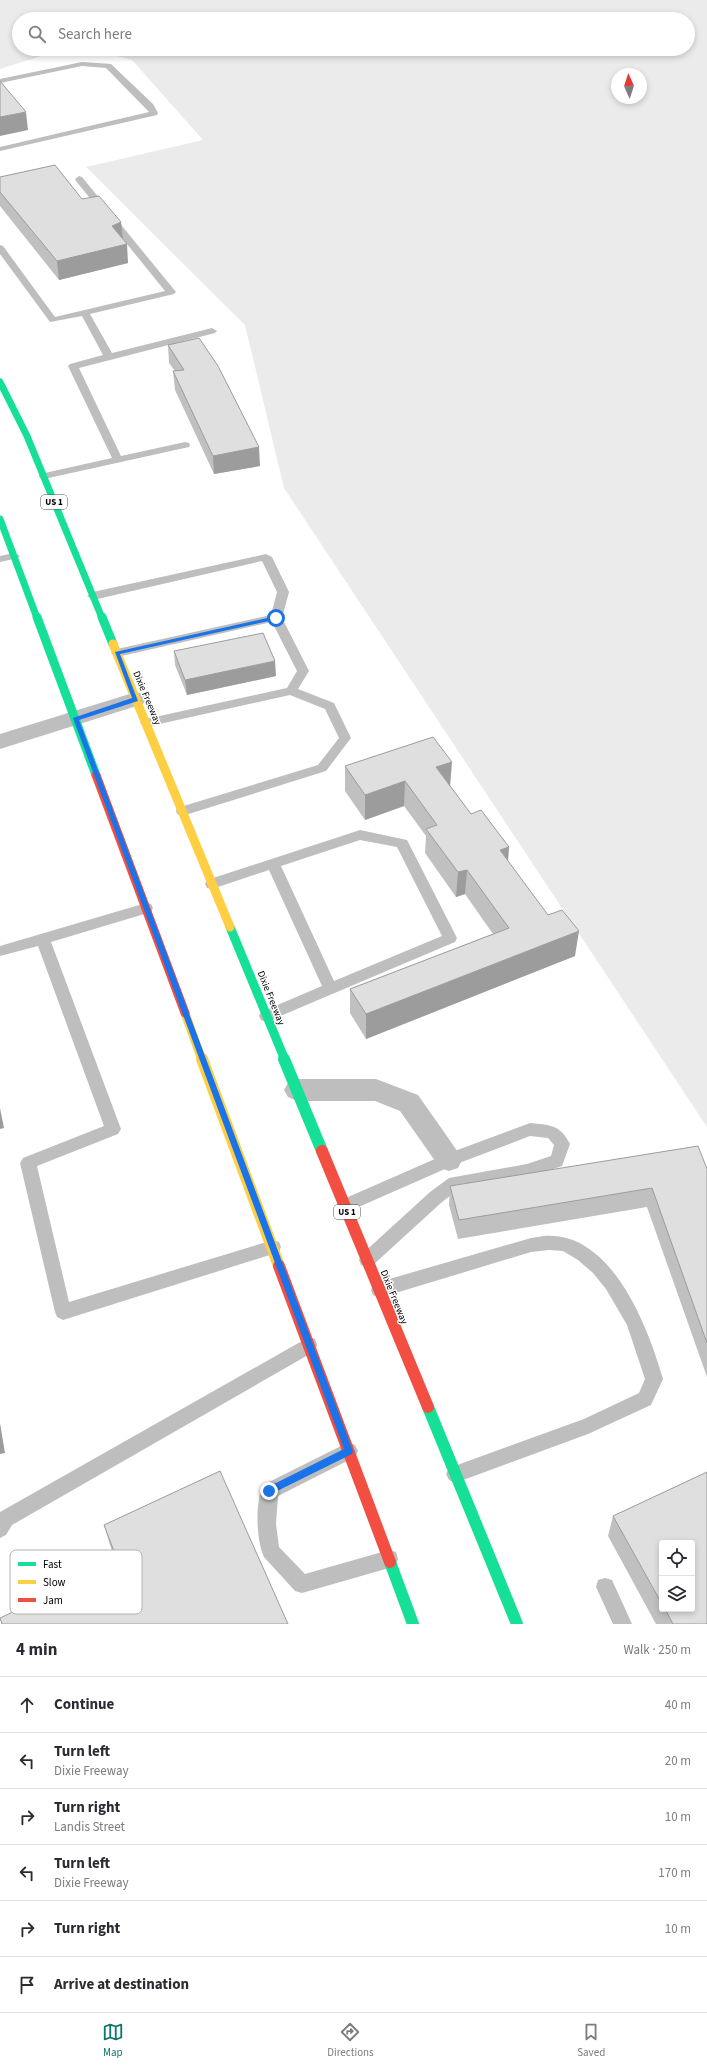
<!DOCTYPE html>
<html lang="en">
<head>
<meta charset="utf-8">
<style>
  body { margin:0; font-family:"Source Sans 3",sans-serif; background:#f7f7f7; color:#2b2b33 }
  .controls { position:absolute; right:12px; bottom:12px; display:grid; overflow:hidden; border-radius:4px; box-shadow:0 2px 6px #0003 }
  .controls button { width:36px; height:36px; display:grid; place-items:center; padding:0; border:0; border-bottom:1px solid #e1e1e2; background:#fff; color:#2b2b33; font:20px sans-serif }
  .compass { position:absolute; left:611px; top:68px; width:36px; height:36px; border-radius:50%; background:#fff; box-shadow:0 2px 6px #0003; rotate:357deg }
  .stop { position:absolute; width:12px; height:12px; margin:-9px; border:3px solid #1a73e8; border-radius:50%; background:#fff }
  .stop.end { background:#1a73e8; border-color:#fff; box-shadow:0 1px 4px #0008 }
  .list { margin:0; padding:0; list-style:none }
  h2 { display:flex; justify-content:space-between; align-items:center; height:52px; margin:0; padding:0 16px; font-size:17px }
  h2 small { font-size:13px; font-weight:400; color:#7c7c81 }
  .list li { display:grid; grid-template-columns:26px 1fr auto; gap:12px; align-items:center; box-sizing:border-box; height:56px; padding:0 16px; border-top:1px solid #e1e1e2 }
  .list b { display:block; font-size:15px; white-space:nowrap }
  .list p { margin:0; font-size:13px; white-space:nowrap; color:#7c7c81 }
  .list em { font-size:13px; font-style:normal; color:#7c7c81 }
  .icon { flex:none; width:22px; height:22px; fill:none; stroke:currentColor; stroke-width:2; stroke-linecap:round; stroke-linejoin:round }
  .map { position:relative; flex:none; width:707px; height:1624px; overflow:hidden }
  .search { position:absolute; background:#fff; box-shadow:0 2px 6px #0003; left:12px; right:12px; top:12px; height:44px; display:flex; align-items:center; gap:10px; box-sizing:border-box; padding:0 14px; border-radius:22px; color:#7c7c81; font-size:15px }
  .sheet { height:388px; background:#fff }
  nav { display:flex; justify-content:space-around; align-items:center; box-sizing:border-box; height:56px; border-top:1px solid #e1e1e2; background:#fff; font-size:11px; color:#7c7c81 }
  nav a { display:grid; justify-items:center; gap:2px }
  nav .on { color:#0f766e }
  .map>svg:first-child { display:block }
  .green { fill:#ebebeb; fill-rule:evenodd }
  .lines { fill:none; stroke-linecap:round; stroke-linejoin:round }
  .lane { fill:#bebebe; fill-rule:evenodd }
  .street { fill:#bebebe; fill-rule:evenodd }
  .fast-far2 { stroke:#16e098; stroke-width:7 }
  .fast-far1 { stroke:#16e098; stroke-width:9 }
  .fast { stroke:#16e098; stroke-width:12 }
  .slow-far1 { stroke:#ffcf43; stroke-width:9 }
  .slow { stroke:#ffcf43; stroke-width:12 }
  .jam-far1 { stroke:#f24e42; stroke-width:9 }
  .jam { stroke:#f24e42; stroke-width:12 }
  .wall { fill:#c0c0c0; fill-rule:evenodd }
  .shaded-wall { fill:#9c9c9c }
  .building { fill:#dfdfdf; stroke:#9c9c9c }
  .route { fill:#1a73e8 }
  .labels { text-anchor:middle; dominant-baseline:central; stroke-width:3; stroke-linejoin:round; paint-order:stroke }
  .shield { fill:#fff; stroke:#4c4c4c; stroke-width:1 }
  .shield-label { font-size:9px; font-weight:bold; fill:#000 }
  .street-label { font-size:10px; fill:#000; stroke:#fff }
  .key { fill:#fff; stroke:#b2b2b2; stroke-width:1 }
  .key-label { font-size:11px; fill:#000 }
</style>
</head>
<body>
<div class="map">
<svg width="707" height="1624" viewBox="0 0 707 1624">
  <rect width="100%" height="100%" fill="#fff"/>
  <path class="green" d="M0,0H707V1127L284,488L245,325L86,167L203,140L132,60L91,49H688V19H19V49H82L51,53L0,69ZM617,74H641V98H617Z"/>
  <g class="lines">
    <path class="lane" d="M82,62L111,64L153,104L158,113L157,115L0,151V147L149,112L106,68L82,66L0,83V79Z
      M79,176L82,177L176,292L174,294L90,314L112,353L212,328L217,331L215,333L79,368L121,456L185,442L189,443L190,445L189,447L44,479L40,478L39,476L40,474L112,458L68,366L70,364L103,355L82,316L50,322L0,254V245L3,246L55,317L165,291L76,181L75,179Z
      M14,553L20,556L18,558L0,562V556Z
      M266,554L272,557L289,592L282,618L309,671L298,689L334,703L351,738L326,771L182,816L177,814L176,811L177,808L318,765L339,738L325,709L290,695L146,727L140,723L146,719L287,688L297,671L272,622L117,657L111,653L117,649L271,615L277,592L262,561L93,600L87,596L93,592Z
      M360,830L407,840L457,938L455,942L271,1020L266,1022L261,1020L259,1016L261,1012L322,986L269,870L212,889L207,888L205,884L207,880ZM360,840L397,847L442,936L334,981L281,866Z
      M146,903L151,904L153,908L151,912L51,942L121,1129L118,1134L37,1166L69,1302L273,1240L279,1242L281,1247L279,1252L273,1254L63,1320L57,1317L55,1312L20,1163L23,1158L104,1126L38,946L0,956V946Z
      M530,1123C549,1125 560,1124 570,1144L562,1166L527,1178L459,1189L442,1202L373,1265L367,1267L361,1265L359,1260L361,1255L430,1192L449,1178L527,1164L551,1156L554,1145L548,1138L530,1136L454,1165L345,1213L339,1211L337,1206L339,1201L444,1155Z
      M544,1236C612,1231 648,1327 663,1379L651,1405L588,1434L455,1483L449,1480L446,1474L449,1468L584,1419L639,1393L645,1379L627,1325L606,1289L593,1273L578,1260L563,1251L549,1250L531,1252L379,1298L373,1295L371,1290L373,1285L379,1282L531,1238Z
      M309,1337L315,1339L317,1345L315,1351L12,1525L6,1535L0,1538V1512Z
      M349,1442L355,1445L358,1451L355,1457L278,1496L276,1524L279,1547L305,1574L389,1550L396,1552L398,1559L396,1566L389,1568L302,1593L295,1591L264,1557C256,1540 255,1502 263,1485Z
      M605,1578L612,1580L632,1624H613L596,1587L598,1580Z"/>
    <path class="street" d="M136,692L143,694L146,699L143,704L0,749V734Z
      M297,1079H376L418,1095L458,1152L462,1160L458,1168L449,1171L440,1168L400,1111L375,1101H297L288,1097L284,1090L288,1083Z"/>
    <path class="fast-far2" d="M0,382L27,436L102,618
      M0,519L37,618"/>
    <path class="fast-far1" d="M37,617L96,775
      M102,617L113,644
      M230,927L285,1060"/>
    <path class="fast" d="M284,1059L322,1151
      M428,1407L517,1624
      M390,1562L413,1624"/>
    <path class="slow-far1" d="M113,644L230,927
      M185,1013L202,1060"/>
    <path class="slow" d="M202,1059L279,1266"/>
    <path class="jam-far1" d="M96,775L185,1013"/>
    <path class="jam" d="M322,1151L428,1407
      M279,1266L390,1562"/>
  </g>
  <path class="wall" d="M0,177L121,222L122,238L128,263L59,280L0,206Z
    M168,345L260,466L214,474L175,390L173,371H175L169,363Z
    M174,651L276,676L187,695L175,665Z
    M345,766L450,786L471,814L509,847L508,861L575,956L366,1039L350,1013V989L493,934L465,894L456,897L425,853L426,836L404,806L365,820L345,791Z
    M707,1169V1377L647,1207L458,1239L449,1205L450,1186Z
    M707,1472V1624H656L608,1536L613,1516ZM662,1543H692V1609H662Z
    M104,1525L288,1624L116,1563L110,1545Z"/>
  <path class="shaded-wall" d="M26,112L28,130L0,136V117Z
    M121,222L123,241L112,226Z
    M127,244L128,263L59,280L57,261Z
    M259,447L260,466L214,474L213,456Z
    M275,661L276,676L187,695L185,680Z
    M452,762L450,787L436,767Z
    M405,781L404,806L365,820V795Z
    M509,847L507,872L500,850Z
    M467,870L465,894L456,897L458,872Z
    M579,931L575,956L366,1039V1014Z
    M0,1108L4,1128L0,1129Z
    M0,1423L5,1453L0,1454Z"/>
  <path class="building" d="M0,81L26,112L0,117Z
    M55,165L82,199L99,196L121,222L112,226L127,244L57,261L0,192V177Z
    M199,338L218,366L259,447L213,456L173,371L184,370L168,345Z
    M263,633L275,661L185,680L174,651Z
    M433,737L452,762L436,767L471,814L481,810L509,847L500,850L548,915L562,910L579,931L366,1014L350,989L509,928L467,870L458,872L426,829L437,825L405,781L365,795L345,766Z
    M698,1146L707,1169V1343L652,1188L459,1220L450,1186Z
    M220,1471L288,1624H2L0,1618L118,1562L104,1525Z
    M707,1472V1624H673L665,1609H692V1543H662V1604L613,1516Z"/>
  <path class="route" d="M276,616L278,619L120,654L138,701L79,720L353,1451L352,1454L269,1495L264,1491L266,1488L344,1449L73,718L132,698L115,652Z"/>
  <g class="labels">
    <g class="shield">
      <rect x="41" y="495" width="26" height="14" rx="3"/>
      <rect x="334" y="1205" width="26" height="14" rx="3"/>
    </g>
    <g class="shield-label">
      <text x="54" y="502">US 1</text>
      <text x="347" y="1212">US 1</text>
    </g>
    <g class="street-label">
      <text transform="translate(147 698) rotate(67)">Dixie Freeway</text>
      <text transform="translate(271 998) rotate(68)">Dixie Freeway</text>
      <text transform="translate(394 1297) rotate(68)">Dixie Freeway</text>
    </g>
  </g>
  <rect x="10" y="1550" width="132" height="64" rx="6" class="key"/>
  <rect x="18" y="1562" width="18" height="4" fill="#16e098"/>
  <rect x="18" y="1580" width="18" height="4" fill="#ffcf43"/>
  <rect x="18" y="1598" width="18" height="4" fill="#f24e42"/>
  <g class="key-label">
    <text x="43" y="1568">Fast</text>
    <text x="43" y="1586">Slow</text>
    <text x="43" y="1604">Jam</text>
  </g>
</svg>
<div class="controls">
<button><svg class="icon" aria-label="locate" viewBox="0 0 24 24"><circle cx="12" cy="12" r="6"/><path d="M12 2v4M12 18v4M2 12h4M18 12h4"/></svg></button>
<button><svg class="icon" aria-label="layers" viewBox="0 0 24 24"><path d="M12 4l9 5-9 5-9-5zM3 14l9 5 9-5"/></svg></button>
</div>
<svg class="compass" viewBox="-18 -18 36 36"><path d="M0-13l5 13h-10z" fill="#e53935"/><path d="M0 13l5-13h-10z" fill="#7c7c81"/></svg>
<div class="stop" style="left:276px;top:618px"></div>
<div class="stop end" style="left:269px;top:1491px"></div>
<div class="search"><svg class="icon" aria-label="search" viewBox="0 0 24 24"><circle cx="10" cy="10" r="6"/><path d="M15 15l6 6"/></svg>Search here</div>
</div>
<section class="sheet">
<h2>4 min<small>Walk · 250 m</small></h2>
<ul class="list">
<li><svg class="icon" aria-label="ahead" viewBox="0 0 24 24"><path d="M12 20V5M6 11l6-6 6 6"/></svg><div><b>Continue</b></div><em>40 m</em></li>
<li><svg class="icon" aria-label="left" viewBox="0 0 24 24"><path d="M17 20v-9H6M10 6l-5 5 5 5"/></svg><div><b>Turn left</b><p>Dixie Freeway</p></div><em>20 m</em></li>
<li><svg class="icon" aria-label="right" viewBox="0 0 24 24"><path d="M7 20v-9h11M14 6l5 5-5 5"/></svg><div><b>Turn right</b><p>Landis Street</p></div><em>10 m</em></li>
<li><svg class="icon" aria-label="left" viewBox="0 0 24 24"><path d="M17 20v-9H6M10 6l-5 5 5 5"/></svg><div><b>Turn left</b><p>Dixie Freeway</p></div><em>170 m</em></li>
<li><svg class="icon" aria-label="right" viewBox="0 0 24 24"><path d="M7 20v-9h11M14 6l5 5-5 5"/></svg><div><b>Turn right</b></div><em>10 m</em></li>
<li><svg class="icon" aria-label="arrive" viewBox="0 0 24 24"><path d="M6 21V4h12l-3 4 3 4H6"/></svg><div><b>Arrive at destination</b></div></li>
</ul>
</section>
<nav>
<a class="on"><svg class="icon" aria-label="map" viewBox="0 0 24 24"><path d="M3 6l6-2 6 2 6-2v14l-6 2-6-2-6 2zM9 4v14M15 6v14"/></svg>Map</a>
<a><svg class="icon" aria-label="directions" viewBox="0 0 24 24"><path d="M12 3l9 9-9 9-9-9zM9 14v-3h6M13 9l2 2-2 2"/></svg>Directions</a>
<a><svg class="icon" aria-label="saved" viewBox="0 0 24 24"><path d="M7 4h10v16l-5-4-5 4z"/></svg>Saved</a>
</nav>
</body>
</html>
